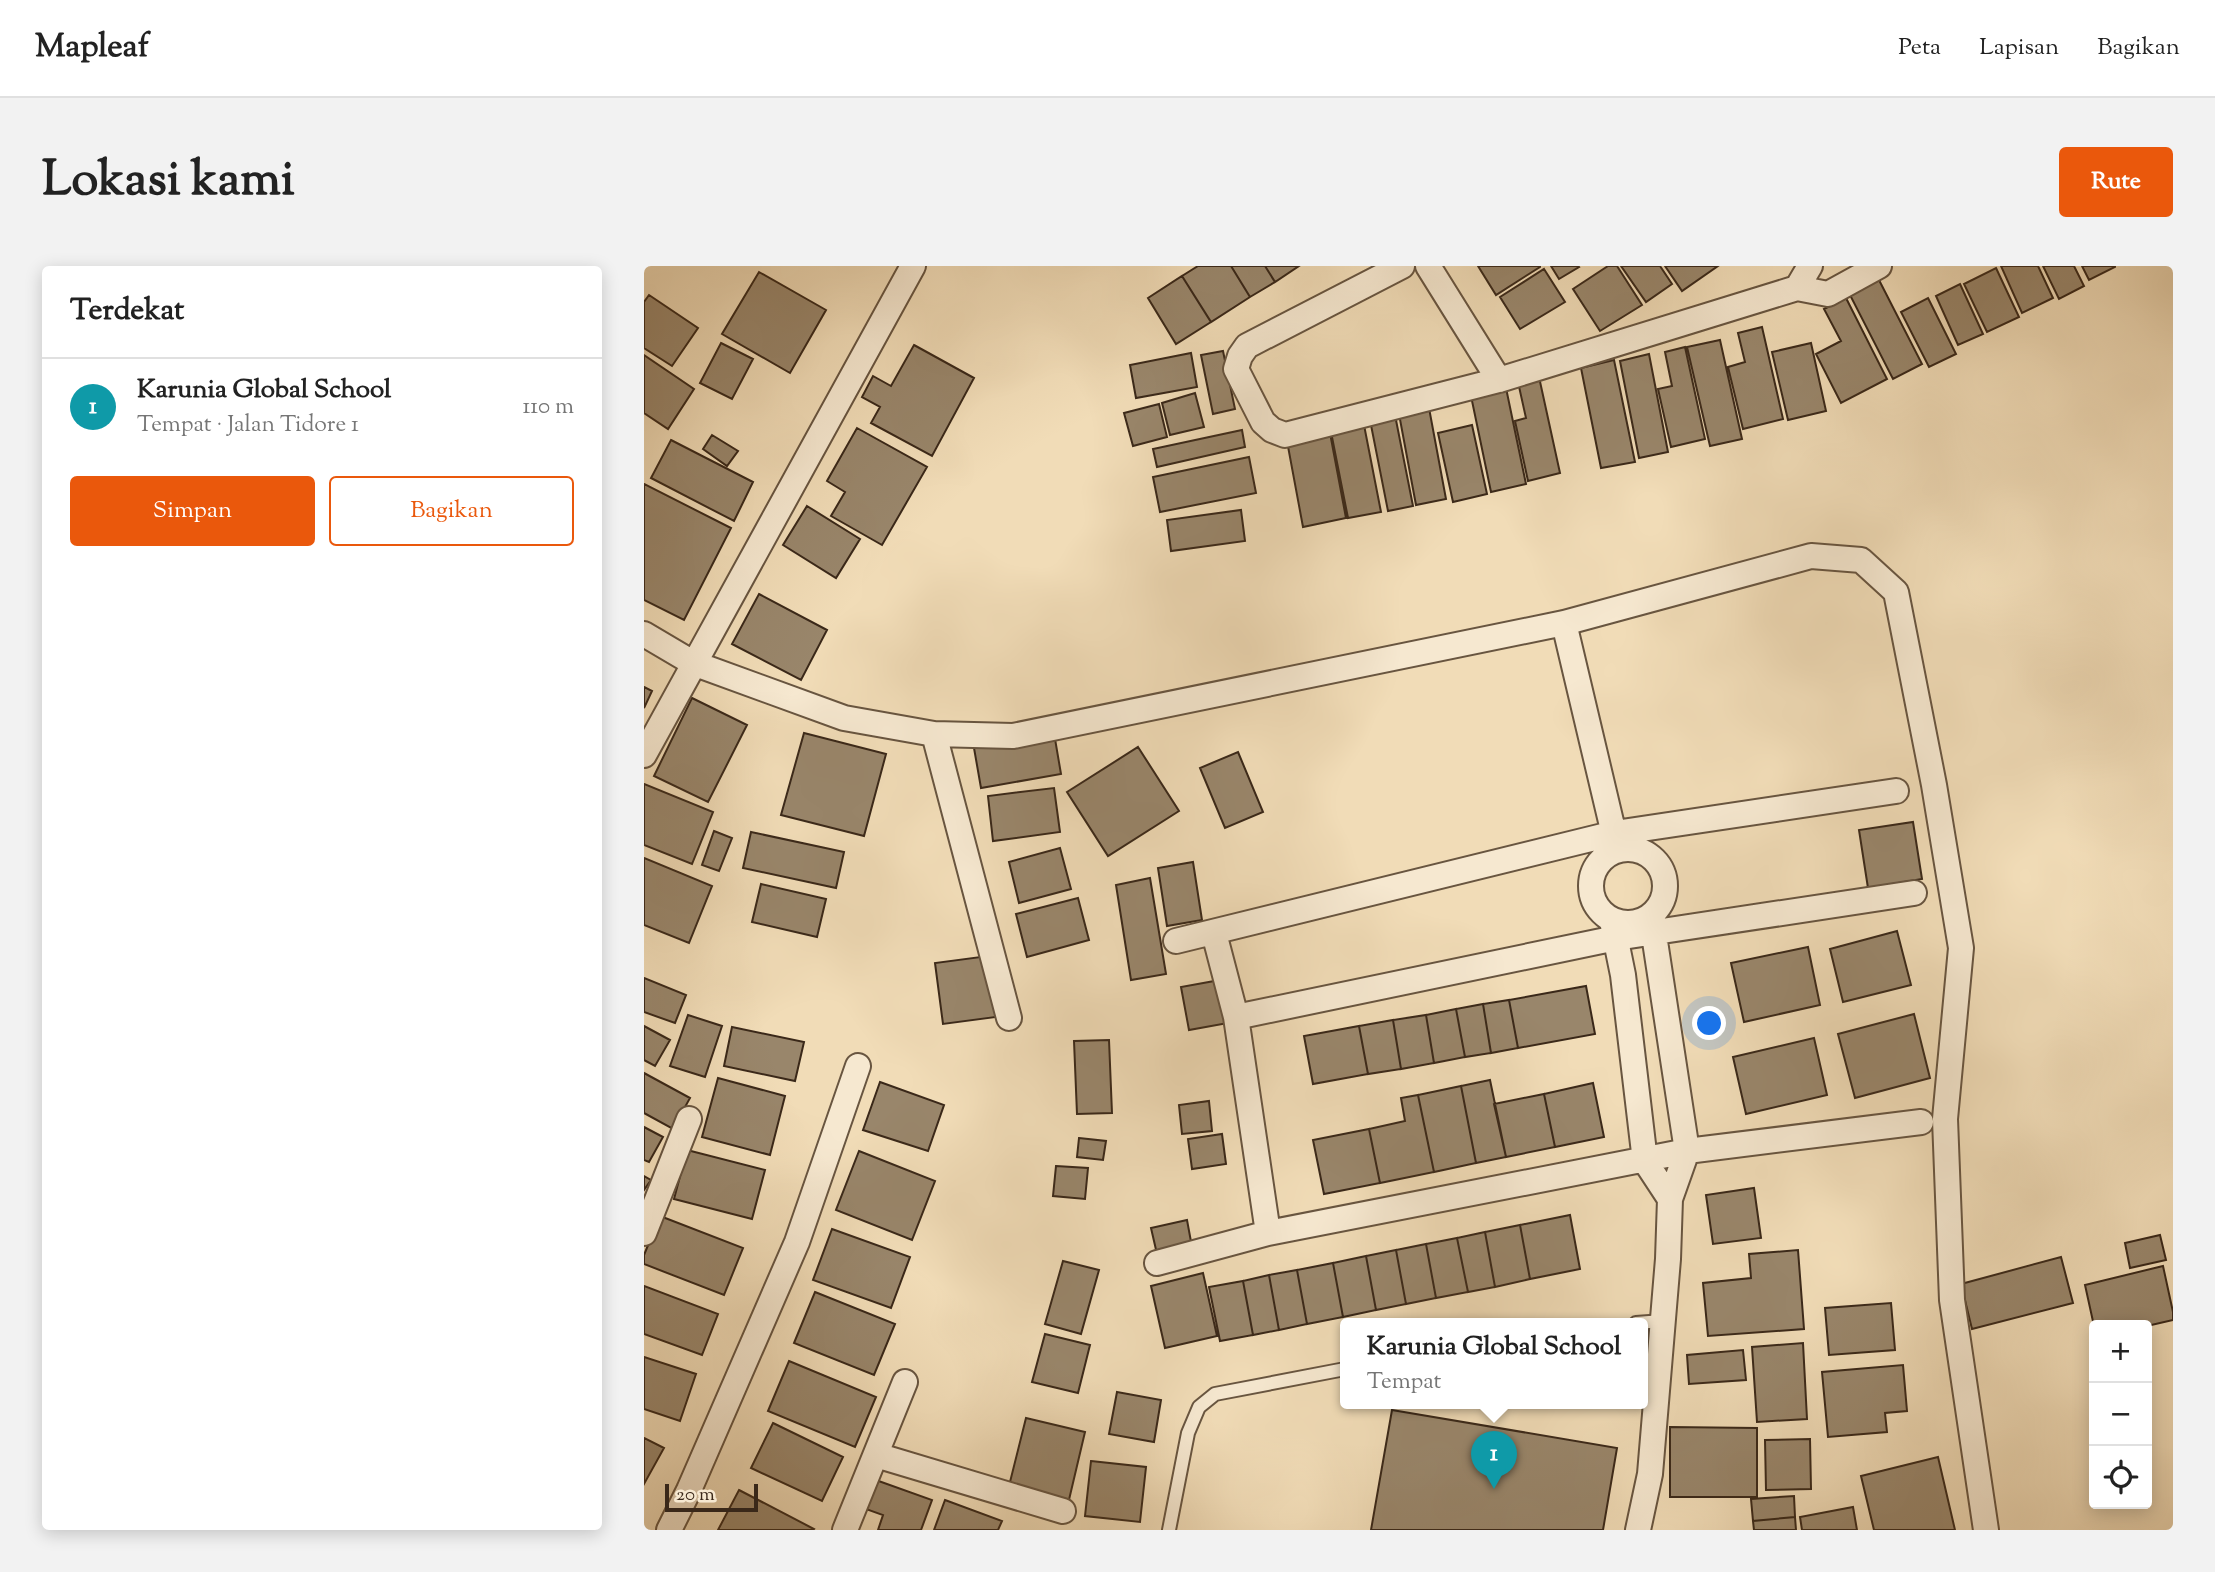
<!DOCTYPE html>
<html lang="id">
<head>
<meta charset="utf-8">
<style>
  body { margin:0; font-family:"Sorts Mill Goudy",serif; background:#f2f2f2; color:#222 }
  .controls { position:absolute; right:21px; bottom:21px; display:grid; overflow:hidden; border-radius:7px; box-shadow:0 4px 18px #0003 }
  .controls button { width:63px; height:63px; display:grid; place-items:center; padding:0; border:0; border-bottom:2px solid #e0e0e0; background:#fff; color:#222; font:35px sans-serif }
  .scale { position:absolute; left:21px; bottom:18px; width:93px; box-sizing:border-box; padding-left:7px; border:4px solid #3a2819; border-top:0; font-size:19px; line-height:24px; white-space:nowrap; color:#3a2819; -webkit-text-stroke:5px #f6e8d0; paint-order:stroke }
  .you { position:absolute; left:1066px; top:758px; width:24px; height:24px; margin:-18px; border:5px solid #fff; border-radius:50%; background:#1a73e8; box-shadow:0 0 0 10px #1a73e833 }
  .badge { display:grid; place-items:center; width:46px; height:46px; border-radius:50%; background:#ea580c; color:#fff; font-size:23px; font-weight:700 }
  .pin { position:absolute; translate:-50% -58px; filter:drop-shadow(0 2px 4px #0008) }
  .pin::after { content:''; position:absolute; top:37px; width:24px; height:21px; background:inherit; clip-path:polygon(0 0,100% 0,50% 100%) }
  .popup { position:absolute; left:696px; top:1052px; width:308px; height:91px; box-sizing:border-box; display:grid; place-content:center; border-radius:7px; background:#fff; filter:drop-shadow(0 2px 5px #0005); font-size:23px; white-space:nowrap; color:#767676 }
  .popup b { font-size:26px; color:#222 }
  .popup::after { content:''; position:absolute; left:50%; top:100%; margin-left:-14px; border:14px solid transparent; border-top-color:#fff }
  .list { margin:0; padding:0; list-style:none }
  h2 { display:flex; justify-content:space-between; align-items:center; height:91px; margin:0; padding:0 28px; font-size:30px }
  h2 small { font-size:23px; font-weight:400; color:#767676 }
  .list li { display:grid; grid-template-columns:46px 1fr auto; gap:21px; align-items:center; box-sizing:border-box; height:98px; padding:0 28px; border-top:2px solid #e0e0e0 }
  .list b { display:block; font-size:26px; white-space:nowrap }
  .list p { margin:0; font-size:23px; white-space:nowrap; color:#767676 }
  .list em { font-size:23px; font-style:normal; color:#767676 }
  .actions { display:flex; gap:14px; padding:21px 28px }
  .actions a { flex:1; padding:16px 0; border:2px solid #ea580c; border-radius:7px; text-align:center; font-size:24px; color:#ea580c }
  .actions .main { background:#ea580c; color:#fff }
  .icon { flex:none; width:38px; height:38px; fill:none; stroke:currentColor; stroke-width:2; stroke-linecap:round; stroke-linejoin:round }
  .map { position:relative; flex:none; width:1529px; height:1264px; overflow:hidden; border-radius:7px }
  header { display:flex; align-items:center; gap:42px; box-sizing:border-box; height:98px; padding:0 35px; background:#fff; border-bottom:2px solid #e0e0e0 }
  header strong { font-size:33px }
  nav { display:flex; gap:38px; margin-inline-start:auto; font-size:24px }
  .intro { display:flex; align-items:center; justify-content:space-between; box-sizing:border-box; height:168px; padding:0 42px }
  h1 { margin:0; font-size:49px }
  .button { padding:18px 32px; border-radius:7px; background:#ea580c; color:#fff; font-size:24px; font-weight:700 }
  main { display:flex; gap:42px; padding:0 42px }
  aside { flex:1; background:#fff; border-radius:7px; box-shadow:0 4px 18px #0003 }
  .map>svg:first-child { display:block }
  .building { fill:#99866b; stroke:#3a2819; stroke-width:2 }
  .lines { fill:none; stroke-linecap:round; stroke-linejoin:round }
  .lane-casing { stroke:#685540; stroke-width:16 }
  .street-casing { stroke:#685540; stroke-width:28 }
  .lane { stroke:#f6e8d0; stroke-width:12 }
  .street { stroke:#f6e8d0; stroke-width:24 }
</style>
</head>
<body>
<header>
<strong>Mapleaf</strong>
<nav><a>Peta</a><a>Lapisan</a><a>Bagikan</a></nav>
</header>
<div class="intro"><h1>Lokasi kami</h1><a class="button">Rute</a></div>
<main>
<aside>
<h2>Terdekat<small></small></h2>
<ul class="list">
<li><span class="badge" style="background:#0f9aa8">1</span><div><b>Karunia Global School</b><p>Tempat · Jalan Tidore 1</p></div><em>110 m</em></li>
</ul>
<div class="actions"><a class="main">Simpan</a><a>Bagikan</a></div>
</aside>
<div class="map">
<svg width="1529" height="1264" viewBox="0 0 1529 1264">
  <rect width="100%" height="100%" fill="#f1dcb7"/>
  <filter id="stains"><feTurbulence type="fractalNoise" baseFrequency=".00286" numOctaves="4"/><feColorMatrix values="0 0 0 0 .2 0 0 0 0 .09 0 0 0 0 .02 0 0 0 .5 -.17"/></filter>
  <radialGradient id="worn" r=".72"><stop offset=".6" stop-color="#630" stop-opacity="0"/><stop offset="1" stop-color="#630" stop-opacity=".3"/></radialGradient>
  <path class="building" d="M554,0H587L606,31L567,56L538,10Z
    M587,0H621L631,16L606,31Z
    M621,0H655L631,16Z
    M834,0H896V1L852,29Z
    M907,0H934L935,1L915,13Z
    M964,0H973L998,39L956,65L929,23Z
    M977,0H1016L1028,18L1002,36Z
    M1021,0H1074L1038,25Z
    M1357,0H1394L1409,32L1378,47Z
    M1399,0H1430L1440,20L1415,33Z
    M1438,0H1471V1L1445,14Z
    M1352,2L1375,51L1343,66L1320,18Z
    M900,3L921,36L876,63L856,31Z
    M115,6L182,44L146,107L78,68Z
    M538,10L567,56L532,78L504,32Z
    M1235,14L1278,98L1249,113L1206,29Z
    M1316,18L1339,68L1314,79L1292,30Z
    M5,29L54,62L28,100L0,82V36Z
    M1202,32L1243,113L1197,137L1172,88L1197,75L1180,43Z
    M1284,32L1312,88L1285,101L1257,46Z
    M1118,61L1139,153L1099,163L1084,101L1101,96L1094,67Z
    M1076,74L1098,173L1066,180L1043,81Z
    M77,77L109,93L88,133L56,117Z
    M1167,77L1182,145L1144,154L1128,86Z
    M270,79L330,112L288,190L227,157L236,141L218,131L229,110L247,120Z
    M1041,81L1061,173L1027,181L1014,123L1028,120L1021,86Z
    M579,85L591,143L569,148L557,89Z
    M547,87L553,121L492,132L486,99Z
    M1005,88L1024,186L995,192L976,95Z
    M0,89L50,123L24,163L0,147Z
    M970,94L991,196L957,202L937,102Z
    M895,111L916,207L884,215L871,155L882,152L874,116Z
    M862,122L882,218L847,226L827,130Z
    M551,127L560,161L526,169L518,137Z
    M515,138L523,171L489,180L480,147Z
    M785,142L802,233L772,239L755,148Z
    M751,149L769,240L744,245L726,154Z
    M720,159L737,246L704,252L687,166Z
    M828,159L843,228L809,236L794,167Z
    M213,162L283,201L238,279L187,250L201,226L183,215Z
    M598,164L601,181L513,201L509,183Z
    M686,167L702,252L659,261L643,175Z
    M68,169L94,185L83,200L59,183Z
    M27,174L109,216L90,255L7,212Z
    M605,191L612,227L516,246L509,211Z
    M0,218L87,262L40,354L0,334Z
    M163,240L216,273L192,312L139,279Z
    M597,244L601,275L527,285L523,254Z
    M115,328L183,364L157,414L88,378Z
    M0,421L8,425L0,442Z
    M48,432L103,459L64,536L10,510Z
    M160,467L242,488L220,570L137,549Z
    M410,467L417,508L337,522L330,482Z
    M494,481L535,545L464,590L423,526Z
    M594,486L619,546L581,562L556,502Z
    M0,518L69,546L48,598L0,579Z
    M410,522L416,566L349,575L344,530Z
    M1269,556L1278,613L1224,622L1215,564Z
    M70,565L88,572L75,605L58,599Z
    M107,566L200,586L192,622L99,602Z
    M416,582L427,623L375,637L365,596Z
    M0,592L68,620L45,677L0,659Z
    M549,596L558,654L523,660L514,602Z
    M506,612L522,708L487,714L472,619Z
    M117,618L182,633L173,671L108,656Z
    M434,632L445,674L383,691L372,648Z
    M1253,665L1267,719L1199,736L1186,683Z
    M1164,681L1176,739L1100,756L1087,697Z
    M344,690L352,751L299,758L291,697Z
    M0,712L42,729L31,757L0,746Z
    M576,714L584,757L545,764L537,721Z
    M942,720L951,768L874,782L865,734Z
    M865,734L874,782L847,787L839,738Z
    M839,738L847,787L821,791L812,743Z
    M812,743L821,791L790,797L782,749Z
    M1270,748L1286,812L1211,832L1194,768Z
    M44,749L78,760L61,811L26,800Z
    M782,749L790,797L757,803L749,754Z
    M749,754L757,803L724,808L715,760Z
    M0,760L26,774L11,800L0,794Z
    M715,760L724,808L669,818L660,770Z
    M88,761L160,776L151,815L80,800Z
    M1170,772L1183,829L1102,848L1089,791Z
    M465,774L468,847L433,848L430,775Z
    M0,807L46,832L29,863L0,847Z
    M74,812L141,830L126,889L58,871Z
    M846,814L862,891L832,897L817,820Z
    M236,816L300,839L284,885L219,864Z
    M949,817L960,871L911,881L900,828Z
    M817,820L832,897L790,906L774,829Z
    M900,828L911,881L862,891L850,838Z
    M774,829L790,906L736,917L725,863L761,855L757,832Z
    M565,835L568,865L538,868L535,839Z
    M0,861L19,871L5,896L0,894Z
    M725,863L736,917L680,928L669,874Z
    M578,868L582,898L548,903L544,873Z
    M435,872L462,875L459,894L433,891Z
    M43,884L121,904L108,953L30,933Z
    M215,885L291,915L268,974L192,944Z
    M412,900L444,902L441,933L409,930Z
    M0,910L7,914L0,924Z
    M1110,922L1117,972L1069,978L1062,929Z
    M926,949L936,1003L886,1013L876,959Z
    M16,950L99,982L80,1029L0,998V989Z
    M543,954L548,981L513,988L507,962Z
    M876,959L886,1013L851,1021L841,966Z
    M188,963L266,991L247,1042L169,1014Z
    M841,966L851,1021L824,1026L813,972Z
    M1516,969L1522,994L1486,1002L1481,977Z
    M813,972L824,1026L792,1032L782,978Z
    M782,978L792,1032L762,1038L752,984Z
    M752,984L762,1038L732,1044L722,990Z
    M1154,984L1160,1063L1064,1070L1059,1017L1107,1012L1105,988Z
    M722,990L732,1044L699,1051L689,997Z
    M1417,991L1429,1037L1328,1063L1317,1018Z
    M419,995L455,1004L437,1068L401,1058Z
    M689,997L699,1051L663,1058L653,1004Z
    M1519,1000L1529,1046V1054L1503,1060H1450L1441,1019Z
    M653,1004L663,1058L635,1064L625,1009Z
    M559,1007L573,1070L521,1082L507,1020Z
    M625,1009L635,1064L609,1069L599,1015Z
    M599,1015L609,1069L576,1075L565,1021Z
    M0,1020L74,1048L58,1089L0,1068Z
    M171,1026L251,1058L230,1109L150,1077Z
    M1247,1037L1251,1084L1185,1089L1181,1042Z
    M401,1068L446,1079L434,1127L388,1116Z
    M1159,1077L1163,1153L1113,1156L1108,1081Z
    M1099,1084L1102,1114L1045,1118L1043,1089Z
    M0,1091L52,1108L36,1155L0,1143Z
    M145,1095L232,1131L211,1181L124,1145Z
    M1259,1099L1263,1145L1241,1147L1243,1166L1184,1171L1178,1106Z
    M473,1126L517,1134L510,1176L465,1168Z
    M748,1144L973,1182L959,1264H727Z
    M382,1152L441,1166L424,1238L364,1224Z
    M129,1157L199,1191L178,1235L107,1202Z
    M1026,1161L1113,1162V1231H1026Z
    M0,1172L20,1182L0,1218Z
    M1166,1173L1167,1223L1122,1224L1121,1174Z
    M1294,1191L1311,1264H1230L1217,1210Z
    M447,1195L502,1201L496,1256L441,1250Z
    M229,1213L288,1234L277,1264H234L239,1249L219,1242Z
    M95,1224L170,1263L169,1264H74Z
    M1150,1230L1151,1251L1109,1255L1107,1233Z
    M301,1234L358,1255L354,1264H290Z
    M1209,1241L1213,1264H1158L1156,1251Z
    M1151,1251L1152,1264H1110L1109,1255Z"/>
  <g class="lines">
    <defs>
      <path id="lane" d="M992,1057L1019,1055
        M525,1264L544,1167L555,1141L571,1128L701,1103"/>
      <path id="street" d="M758,0L603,80L596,90L592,103L619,156L628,164L641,169L855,114L1153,22L1184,28L1235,0
        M784,0L855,114
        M1153,22L1166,0
        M920,357L973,581
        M0,368L49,397L200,452L290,468L369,470L920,357L1167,290L1217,294L1252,326L1290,519L1317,682L1301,853L1308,1034L1342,1264
        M290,468L365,752
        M0,489L269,0
        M947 620a37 37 0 1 1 74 0a37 37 0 1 1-74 0Z
        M968,655L979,709L1001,895L1026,933
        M570,667L592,751L624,967
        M532,675L971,567L1252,525
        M592,751L972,672L1270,627
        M0,967L45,853
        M513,997L624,967L1043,885L1277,856
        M232,1189L419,1245
        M25,1264L45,1224L153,976L214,800
        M201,1264L261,1116
        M994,1264L1006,1208L1024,993L1026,933L1043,885L1007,649"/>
    </defs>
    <use href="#lane" class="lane-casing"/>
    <use href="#street" class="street-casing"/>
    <use href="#lane" class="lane"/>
    <use href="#street" class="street"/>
  </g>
  <rect width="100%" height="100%" filter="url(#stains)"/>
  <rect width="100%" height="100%" fill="url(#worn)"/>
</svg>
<div class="controls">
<button>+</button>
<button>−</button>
<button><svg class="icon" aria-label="locate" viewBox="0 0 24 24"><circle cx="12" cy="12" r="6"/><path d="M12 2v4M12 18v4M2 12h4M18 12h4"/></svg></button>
</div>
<div class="scale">20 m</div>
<div class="you"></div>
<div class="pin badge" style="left:850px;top:1223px;background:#0f9aa8">1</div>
<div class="popup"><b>Karunia Global School</b>Tempat</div>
</div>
</main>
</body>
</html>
